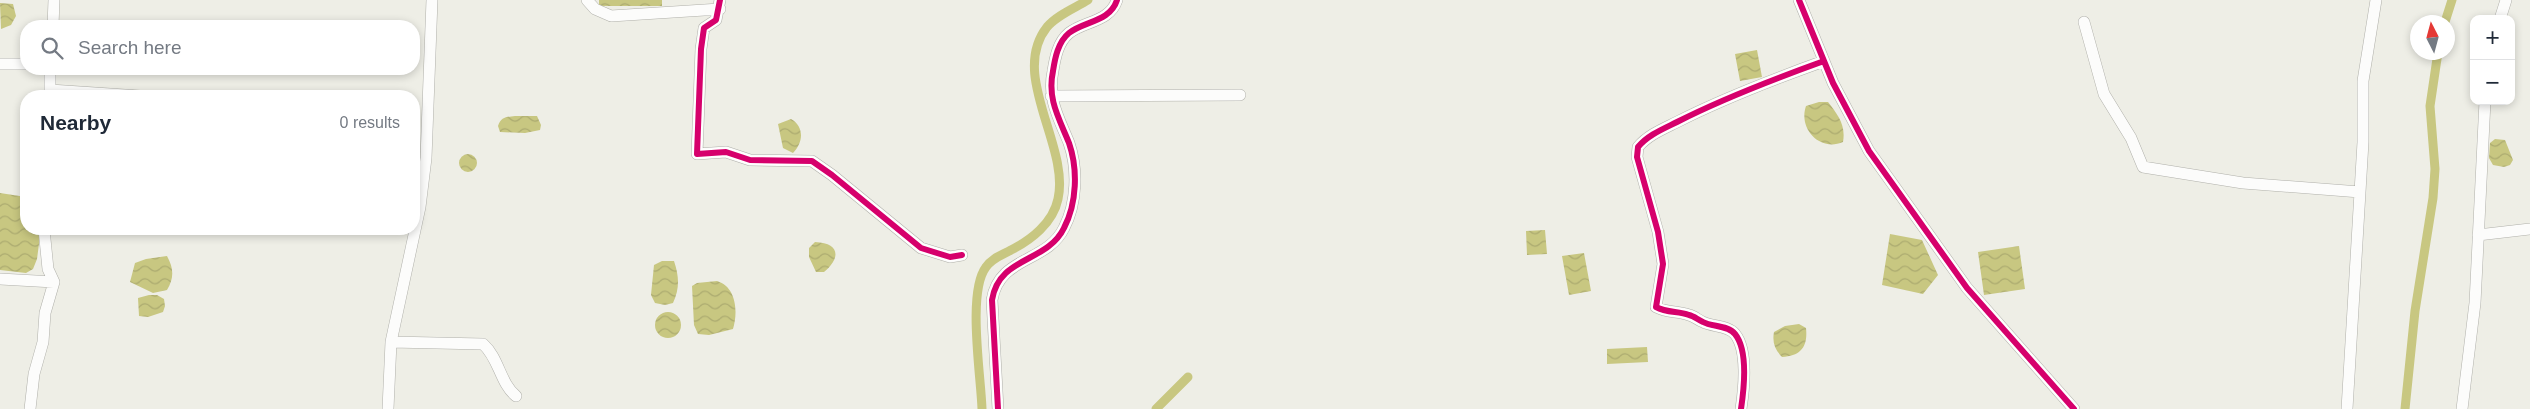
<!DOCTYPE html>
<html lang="en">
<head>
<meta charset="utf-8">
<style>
  body { margin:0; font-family:Arial,sans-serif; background:#f2f2f3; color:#1f2937 }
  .controls { position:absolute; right:15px; top:15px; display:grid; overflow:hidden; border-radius:10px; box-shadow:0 2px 8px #0003 }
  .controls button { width:45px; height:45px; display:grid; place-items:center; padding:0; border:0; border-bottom:1px solid #e0e1e3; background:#fff; color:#1f2937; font:25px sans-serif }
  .compass { position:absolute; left:2410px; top:15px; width:45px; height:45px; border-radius:50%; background:#fff; box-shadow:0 2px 8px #0003; rotate:354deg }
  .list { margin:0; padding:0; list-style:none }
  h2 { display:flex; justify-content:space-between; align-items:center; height:65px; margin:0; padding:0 20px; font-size:21px }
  h2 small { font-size:16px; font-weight:400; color:#747a83 }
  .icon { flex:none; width:28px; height:28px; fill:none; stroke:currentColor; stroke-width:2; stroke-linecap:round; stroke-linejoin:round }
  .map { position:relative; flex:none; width:2530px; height:409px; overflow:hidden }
  .search { position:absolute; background:#fff; box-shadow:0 2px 8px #0003; left:20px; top:20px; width:400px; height:55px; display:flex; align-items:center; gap:12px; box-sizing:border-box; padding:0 18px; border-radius:20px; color:#747a83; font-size:19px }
  .panel { position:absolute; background:#fff; box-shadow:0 2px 8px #0003; left:20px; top:90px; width:400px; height:145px; border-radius:20px }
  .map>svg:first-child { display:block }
  .water { fill:url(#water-waves) }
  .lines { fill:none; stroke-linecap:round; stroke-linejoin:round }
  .canal { stroke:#c8c781; stroke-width:9 }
  .minor-casing { stroke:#b0b0aa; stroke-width:12 }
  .minor { stroke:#fcfcfb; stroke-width:11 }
  .cycleway-casing { stroke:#fff; stroke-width:9 }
  .cycleway { stroke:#d6006c; stroke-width:6 }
</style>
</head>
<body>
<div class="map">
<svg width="2530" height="409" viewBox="0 0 2530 409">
  <defs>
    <pattern id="water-waves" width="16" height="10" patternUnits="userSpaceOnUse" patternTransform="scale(1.25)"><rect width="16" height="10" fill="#c8c781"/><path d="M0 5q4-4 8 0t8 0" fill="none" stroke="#acab70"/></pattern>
  </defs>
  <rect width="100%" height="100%" fill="#eeeee6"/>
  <path class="water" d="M599,0H662V6H599Z
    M0,3L13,4L16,16L11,25L1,29Z
    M1757,50L1762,77L1740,81L1735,54Z
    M1819,102H1828C1838,115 1846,125 1843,142C1820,152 1798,129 1806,106Z
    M515,116H537L541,125L540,130L525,133L500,132L498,126C501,117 506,117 515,116Z
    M791,119C805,127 803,143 793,153L783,148L778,124Z
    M2495,139L2505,140L2513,160L2510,165L2504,167L2493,165L2489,158L2490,143Z
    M459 163a9 9 0 1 1 18 0a9 9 0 1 1-18 0Z
    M0,193L26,197V229H41L37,259L33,269L26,273L0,270Z
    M1545,230L1547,254L1527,255L1526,231Z
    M1890,234L1922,240L1938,275L1923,294L1882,285Z
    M815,242C840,243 841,258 824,272H816L809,257V248Z
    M2019,246L2025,289L1984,295L1978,252Z
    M1584,253L1591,291L1569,295L1562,256Z
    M167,256C174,269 174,278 167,290L153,293L130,282L135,263L146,259Z
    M662,261H674C679,276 680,288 673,303L665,305L655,303L651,295L654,265Z
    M717,281C737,287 738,313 733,329L709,335L698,334L694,325L692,286L697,283Z
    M149,295H157L164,299L165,306L163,312L148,317L139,316L138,298Z
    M655 325a13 13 0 1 1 26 0a13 13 0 1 1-26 0Z
    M1799,324L1806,328C1808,347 1801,356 1782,357C1775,350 1772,342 1774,332L1785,326Z
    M1647,347L1648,362L1607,364V349Z"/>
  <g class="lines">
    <path class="canal" d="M2445,22L2452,0
      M982,409C981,376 967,292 986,267C992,258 1002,255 1011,250C1031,240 1053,223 1058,199C1070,146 1009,75 1047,27C1057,15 1075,8 1088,0
      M1156,409L1188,377
      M2405,409L2415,311L2433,198L2435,169L2430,106L2438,52"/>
    <defs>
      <path id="minor" d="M587,0L595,9L611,16L720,9
        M720,0L716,20L704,28L701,49L697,154L726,152L750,160L812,161L832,175L921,248L950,257L962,255
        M1799,0L1833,83L1869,151L1967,288L2074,409
        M2500,19L2506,0
        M2084,22L2104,94L2131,138L2143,167L2243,183L2360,192
        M53,26L54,0
        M0,64H26
        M50,90L140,96
        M50,96V69
        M1051,96L1240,95
        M2478,235L2530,229
        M0,279L54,282
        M391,342L483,344C499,358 500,383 516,396
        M30,409L34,374L43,342L45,313L54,282L48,269L44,229
        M388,409L391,342L420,207L426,158L432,0
        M998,409L992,300C999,256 1047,263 1064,228C1077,203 1078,169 1069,143C1059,118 1047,99 1053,71C1055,58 1058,42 1069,33C1084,21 1110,22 1117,0
        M1741,409C1744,389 1748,350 1735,334C1728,325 1712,327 1703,322C1698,320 1694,316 1689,315C1678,311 1667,313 1656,307L1663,264L1658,232L1637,157L1638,147C1648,135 1663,129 1677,122C1724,98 1774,79 1824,61
        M2347,409L2363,142V81L2376,0
        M2462,409L2475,303L2485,101"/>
    </defs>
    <use href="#minor" class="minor-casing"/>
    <use href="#minor" class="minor"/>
    <defs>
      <path id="cycleway" d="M720,0L716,20L704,28L701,49L697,154L726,152L750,160L812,161L832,175L921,248L950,257L962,255
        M1799,0L1833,83L1869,151L1967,288L2074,409
        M998,409L992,300C999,256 1047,263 1064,228C1077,203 1078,169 1069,143C1059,118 1047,99 1053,71C1055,58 1058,42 1069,33C1084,21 1110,22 1117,0
        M1741,409C1744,389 1748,350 1735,334C1728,325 1712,327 1703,322C1698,320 1694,316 1689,315C1678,311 1667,313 1656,307L1663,264L1658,232L1637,157L1638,147C1648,135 1663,129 1677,122C1724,98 1774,79 1824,61"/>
    </defs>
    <use href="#cycleway" class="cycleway-casing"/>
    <use href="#cycleway" class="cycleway"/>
  </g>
</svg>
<div class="controls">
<button>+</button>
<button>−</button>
</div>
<svg class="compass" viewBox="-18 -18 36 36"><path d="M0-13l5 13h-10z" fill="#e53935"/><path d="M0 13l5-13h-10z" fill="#747a83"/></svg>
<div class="search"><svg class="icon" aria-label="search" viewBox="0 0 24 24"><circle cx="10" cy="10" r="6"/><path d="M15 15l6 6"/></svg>Search here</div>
<section class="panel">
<h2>Nearby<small>0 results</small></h2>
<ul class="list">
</ul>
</section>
</div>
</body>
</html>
